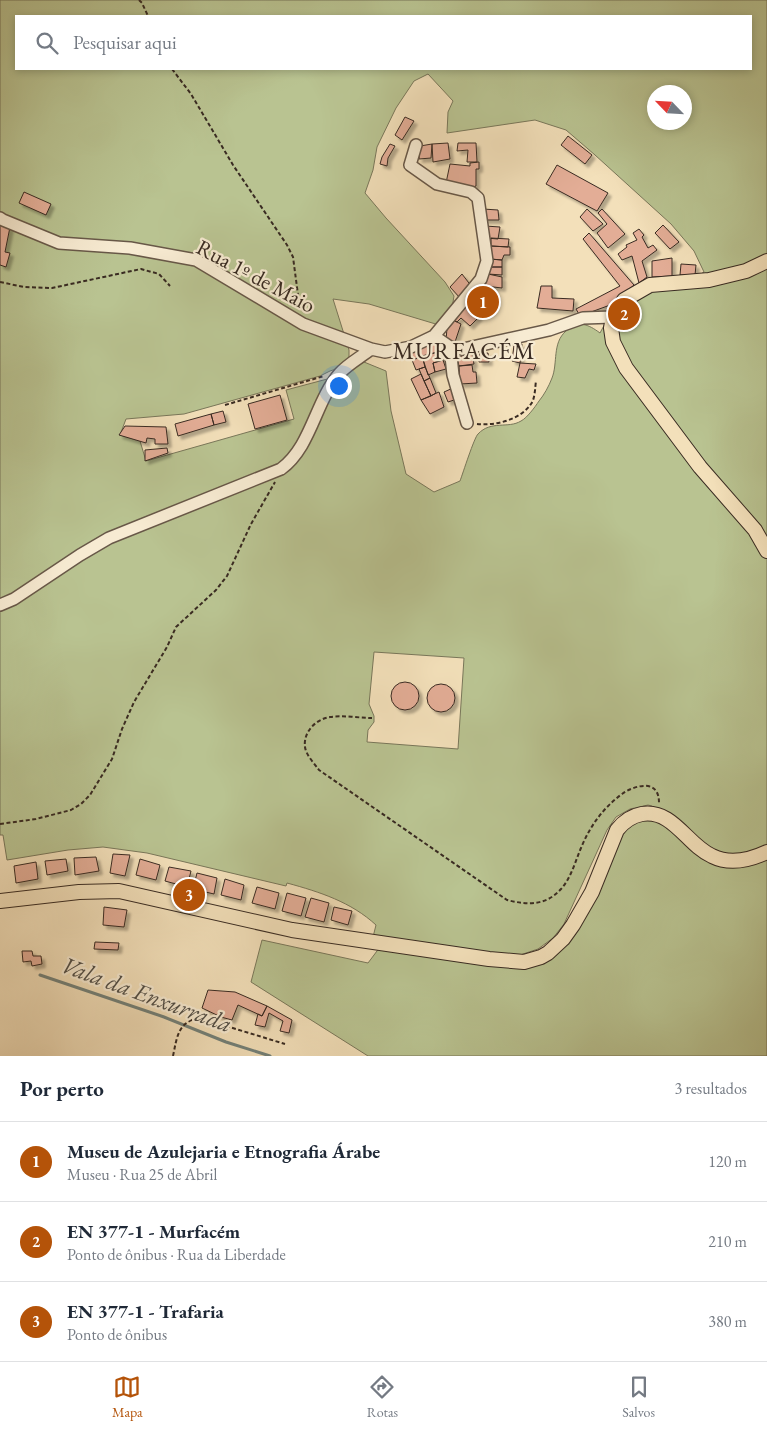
<!DOCTYPE html>
<html lang="pt">
<head>
<meta charset="utf-8">
<style>
  body { margin:0; font-family:"EB Garamond",serif; background:#f6f6f7; color:#1f2937 }
  .compass { position:absolute; left:647px; top:85px; width:45px; height:45px; border-radius:50%; background:#fff; box-shadow:0 2px 8px #0003; rotate:295deg }
  .you { position:absolute; left:338px; top:385px; width:18px; height:18px; margin:-12px; border:4px solid #fff; border-radius:50%; background:#1a73e8; box-shadow:0 0 0 8px #1a73e833 }
  .badge { display:grid; place-items:center; width:32px; height:32px; border-radius:50%; background:#b45309; color:#fff; font-size:16px; font-weight:700 }
  .pin { position:absolute; translate:-50% -50%; border:2px solid #fff; box-shadow:0 1px 5px #0006 }
  .list { margin:0; padding:0; list-style:none }
  h2 { display:flex; justify-content:space-between; align-items:center; height:65px; margin:0; padding:0 20px; font-size:21px }
  h2 small { font-size:16px; font-weight:400; color:#747a83 }
  .list li { display:grid; grid-template-columns:32px 1fr auto; gap:15px; align-items:center; box-sizing:border-box; height:80px; padding:0 20px; border-top:1px solid #e0e1e3 }
  .list b { display:block; font-size:19px; white-space:nowrap }
  .list p { margin:0; font-size:16px; white-space:nowrap; color:#747a83 }
  .list em { font-size:16px; font-style:normal; color:#747a83 }
  .icon { flex:none; width:28px; height:28px; fill:none; stroke:currentColor; stroke-width:2; stroke-linecap:round; stroke-linejoin:round }
  .map { position:relative; flex:none; width:767px; height:1056px; overflow:hidden }
  .search { position:absolute; background:#fff; box-shadow:0 2px 8px #0003; left:15px; right:15px; top:15px; height:55px; display:flex; align-items:center; gap:12px; box-sizing:border-box; padding:0 18px; border-radius:0px; color:#747a83; font-size:19px }
  .sheet { height:305px; background:#fff }
  nav { display:flex; justify-content:space-around; align-items:center; box-sizing:border-box; height:70px; border-top:1px solid #e0e1e3; background:#fff; font-size:14px; color:#747a83 }
  nav a { display:grid; justify-items:center; gap:2px }
  nav .on { color:#b45309 }
  .map>svg:first-child { display:block }
  .green { fill:#b9c391; stroke:#79775a; fill-rule:evenodd }
  .lines { fill:none; stroke-linecap:round; stroke-linejoin:round }
  .stream { stroke:#74827a; stroke-width:3 }
  .building { fill:#e3ad96; stroke:#392b22; filter:url(#shadow) }
  .minor-casing { stroke:#685848; stroke-width:14 }
  .major-casing { stroke:#392b22; stroke-width:16 }
  .path { stroke:#392b22; stroke-width:2; stroke-dasharray:4 2.5; stroke-linecap:butt }
  .minor { stroke:#f7ebd2; stroke-width:11 }
  .major { stroke:#f3e0ba; stroke-width:14 }
  .labels { text-anchor:middle; dominant-baseline:central; stroke-width:4.5; stroke-linejoin:round; paint-order:stroke }
  .street-label { font-size:22px; fill:#392b22; stroke:#f7ebd2 }
  .neighbourhood-label { font-size:24px; letter-spacing:1px; fill:#392b22; stroke:#f7ebd2 }
  .water-label { font-size:24px; font-style:italic; fill:#524f47; stroke:#f7ebd2 }
</style>
</head>
<body>
<div class="map">
<svg width="767" height="1056" viewBox="0 0 767 1056">
  <defs>
    <filter id="shadow"><feDropShadow dx="3.5" dy="3.5" stdDeviation="1" flood-color="#0004"/></filter>
  </defs>
  <rect width="100%" height="100%" fill="#f3e0ba"/>
  <filter id="stains"><feTurbulence type="fractalNoise" baseFrequency=".004" numOctaves="4"/><feColorMatrix values="0 0 0 0 .2 0 0 0 0 .09 0 0 0 0 .02 0 0 0 .5 -.17"/></filter>
  <radialGradient id="worn" r=".72"><stop offset=".6" stop-color="#630" stop-opacity="0"/><stop offset="1" stop-color="#630" stop-opacity=".3"/></radialGradient>
  <path class="green" d="M0,0H767V1056H368L251,982L262,940L368,963L380,947L517,968C524,967 533,967 540,964C571,949 594,899 605,867C610,854 614,835 626,826C633,821 639,820 647,820L652,806L648,805L630,809L616,817L607,830L564,924L553,938L538,949L520,955L502,956L373,937L376,925C351,902 320,892 287,883L286,886L147,853L103,847L68,850L7,860L3,835H0V608L15,602L82,557L110,540L283,471L298,456L332,389L342,375L364,362L386,371L391,411L406,474L434,492L460,481C463,473 474,438 478,434C491,420 508,429 521,421C527,418 535,407 539,401C544,395 549,386 552,378C558,363 552,343 566,331C578,320 588,324 600,333L617,301L630,291L648,281L696,277L704,272L694,251L671,224L595,155L566,130L535,120L447,133L448,112L453,101L428,74L414,81L396,108L377,147L373,170L365,193L386,218L445,282L454,296L452,308L439,325L369,304L333,299L349,350V359L345,366L330,371L320,376L184,414L126,419L120,435L140,441L146,461L294,419L286,390L331,378C316,403 302,450 280,467L108,536L79,552L13,597L0,602ZM16,16H751V69H16ZM654,92H684V122H654ZM374,652L464,658L458,749L367,742L368,730L374,722V716L369,704Z"/>
  <g class="lines">
    <path class="stream" d="M40,975L164,1017L226,1042L270,1056"/>
  </g>
  <path class="building" d="M405,117L414,121L402,140L395,135Z
    M568,136L592,155L585,164L561,145Z
    M448,143L450,159L433,162L432,144Z
    M458,143H476L477,162H467L468,150L457,151Z
    M390,144L395,146L388,158L387,166L380,164L382,157Z
    M432,144L431,158L419,159L420,146Z
    M479,162V169H476V186L470,188L446,183L450,164L470,166V163Z
    M557,165L608,193L597,211L546,184Z
    M24,192L51,204L46,215L19,203Z
    M483,209L498,210L499,220H484Z
    M587,209L603,224L593,231L580,217Z
    M602,209L625,234L608,248L597,233L607,224L598,213Z
    M0,224L10,227L5,252L10,253L6,267L0,265Z
    M663,225L679,242L670,249L655,233Z
    M485,226L500,227L498,239L486,238Z
    M639,229L644,235L642,237L648,248L653,245L657,250L642,261L647,277L639,283L632,256L622,260L618,254L627,247L626,245L637,240L633,233Z
    M589,233L634,285L613,304L580,316L576,309L620,286L583,239Z
    M491,238L509,239L508,247L491,246Z
    M491,246L510,247V255H504L502,260L490,259Z
    M672,258V276L652,277V261Z
    M490,259L502,260V267H489Z
    M681,264L696,265L695,275H680Z
    M489,267H502V275L488,274Z
    M462,274L472,287L461,299L450,287Z
    M488,274L502,277V288L485,286Z
    M541,286H552V298L574,299L573,311L537,308Z
    M479,291L484,298L478,302L473,296Z
    M467,305L479,317L470,326L461,318L457,322L453,320Z
    M451,319L461,324L455,342H446L447,327Z
    M438,342L441,351L412,360L409,351Z
    M522,344L520,363L512,361L514,345Z
    M441,351L443,360L433,363L435,372L428,375L422,356Z
    M488,353L489,362H479V354Z
    M472,354L474,364L459,366L457,357Z
    M422,356L425,367L416,370L412,360Z
    M443,360L446,369L435,372L433,363Z
    M520,363L536,364L534,370L529,369L525,378L517,377Z
    M472,365L473,372H476L477,383L460,384L459,366Z
    M425,367L430,378L424,381L419,369Z
    M421,374L431,396L421,400L411,379Z
    M430,378L436,393L431,396L424,381Z
    M453,388L457,399L448,402L444,392Z
    M439,392L444,407L430,414L421,400Z
    M280,395L287,420L255,429L248,404Z
    M223,411L226,422L214,425L211,414Z
    M211,414L214,425L178,436L175,424Z
    M125,426L166,427L168,444H155V439L147,438L146,443L119,435Z
    M167,448L168,453L145,461V450Z
    M391 696a14 14 0 1 1 28 0a14 14 0 1 1-28 0Z
    M427 698a14 14 0 1 1 28 0a14 14 0 1 1-28 0Z
    M113,854L130,855L125,876L110,873Z
    M96,857L99,871L75,875L74,858Z
    M66,859L68,871L47,875L45,861Z
    M140,859L160,865L156,880L136,875Z
    M36,862L38,879L16,883L14,866Z
    M169,867L191,871L187,887L165,881Z
    M197,873L217,878L214,894L193,889Z
    M225,879L244,885L241,900L221,895Z
    M257,887L279,893L275,909L252,903Z
    M287,893L306,898L301,916L282,911Z
    M311,898L329,903L324,922L305,917Z
    M104,907L127,910L124,927L103,925Z
    M334,907L352,911L348,925L331,920Z
    M95,942L119,943L118,950L94,949Z
    M22,951H32L33,956H41L42,964L32,966L31,961L23,962Z
    M208,990L235,992L267,1006L262,1016L238,1005L232,1020L221,1017L202,1008Z
    M267,1006L292,1020L289,1033L280,1031L283,1021L269,1013L265,1027L255,1025L258,1014L262,1016Z"/>
  <g class="lines">
    <defs>
      <path id="minor" d="M0,218L3,220L59,243L130,248L196,260L303,324L371,349L385,352L411,347L434,336L481,279L487,261L478,198L471,192L437,184L410,165L416,145
        M434,336L450,347L453,375L467,423
        M450,347L463,349L549,330L583,318L613,317
        M0,605L14,599L80,555L109,538L281,469C312,446 315,401 340,373C348,364 361,357 371,349"/>
      <path id="major" d="M767,261L746,271L709,280L650,285L624,300L613,317L611,328L613,342L626,368L700,467L755,530L767,551
        M0,901L79,892L119,891L292,930L489,959L524,962L541,957L548,953L563,939L573,925L592,892L617,830C624,821 631,816 642,814C673,809 687,845 712,856C730,865 750,860 767,852"/>
    </defs>
    <use href="#minor" class="minor-casing"/>
    <use href="#major" class="major-casing"/>
    <path class="path" d="M139,0L142,3L148,16
      M172,69L191,94L233,165L287,245L293,257L300,310
      M0,282L24,287L52,288L141,269L159,274L170,286
      M225,405L324,376
      M477,424C495,426 520,420 531,404C535,399 535,388 536,381
      M372,718C359,718 343,715 330,717C316,719 303,732 305,747C306,755 314,763 319,770L507,900C527,905 546,906 561,889C571,878 575,862 581,848C590,826 603,808 622,794C629,789 639,785 648,786C657,788 659,795 659,803
      M0,824L36,819L71,810L81,804L90,795L112,759L122,729L134,702L167,647L176,627L216,590L227,576L251,524L275,482
      M173,1056C177,1037 178,1021 200,1018L285,1044"/>
    <use href="#minor" class="minor"/>
    <use href="#major" class="major"/>
  </g>
  <g class="labels">
    <g class="street-label">
      <text transform="translate(256 276) rotate(28)">Rua 1º de Maio</text>
    </g>
    <g class="neighbourhood-label">
      <text x="464" y="350">MURFACÉM</text>
    </g>
    <g class="water-label">
      <text transform="translate(147 994) rotate(20)">Vala da Enxurrada</text>
    </g>
  </g>
  <rect width="100%" height="100%" filter="url(#stains)"/>
  <rect width="100%" height="100%" fill="url(#worn)"/>
</svg>
<svg class="compass" viewBox="-18 -18 36 36"><path d="M0-13l5 13h-10z" fill="#e53935"/><path d="M0 13l5-13h-10z" fill="#747a83"/></svg>
<div class="you"></div>
<div class="pin badge" style="left:483px;top:302px">1</div>
<div class="pin badge" style="left:624px;top:314px">2</div>
<div class="pin badge" style="left:189px;top:895px">3</div>
<div class="search"><svg class="icon" aria-label="search" viewBox="0 0 24 24"><circle cx="10" cy="10" r="6"/><path d="M15 15l6 6"/></svg>Pesquisar aqui</div>
</div>
<section class="sheet">
<h2>Por perto<small>3 resultados</small></h2>
<ul class="list">
<li><span class="badge">1</span><div><b>Museu de Azulejaria e Etnografia Árabe</b><p>Museu · Rua 25 de Abril</p></div><em>120 m</em></li>
<li><span class="badge">2</span><div><b>EN 377-1 - Murfacém</b><p>Ponto de ônibus · Rua da Liberdade</p></div><em>210 m</em></li>
<li><span class="badge">3</span><div><b>EN 377-1 - Trafaria</b><p>Ponto de ônibus</p></div><em>380 m</em></li>
</ul>
</section>
<nav>
<a class="on"><svg class="icon" aria-label="map" viewBox="0 0 24 24"><path d="M3 6l6-2 6 2 6-2v14l-6 2-6-2-6 2zM9 4v14M15 6v14"/></svg>Mapa</a>
<a><svg class="icon" aria-label="directions" viewBox="0 0 24 24"><path d="M12 3l9 9-9 9-9-9zM9 14v-3h6M13 9l2 2-2 2"/></svg>Rotas</a>
<a><svg class="icon" aria-label="saved" viewBox="0 0 24 24"><path d="M7 4h10v16l-5-4-5 4z"/></svg>Salvos</a>
</nav>
</body>
</html>
